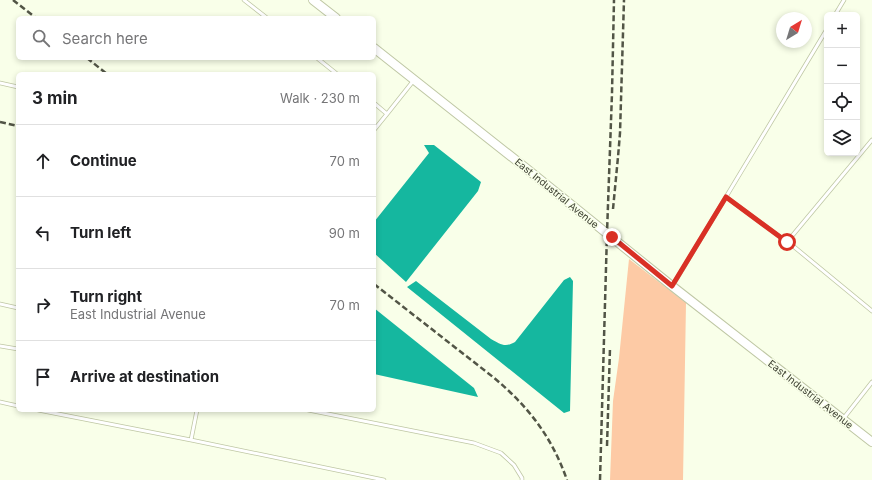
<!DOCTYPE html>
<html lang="en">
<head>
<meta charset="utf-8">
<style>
  body { margin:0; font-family:Inter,sans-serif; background:#f6f6f6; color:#202124 }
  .controls { position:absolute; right:12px; top:12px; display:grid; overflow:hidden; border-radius:6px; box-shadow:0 2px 6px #0003 }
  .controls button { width:36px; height:36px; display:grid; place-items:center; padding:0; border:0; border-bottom:1px solid #e0e0e0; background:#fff; color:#202124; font:20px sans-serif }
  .compass { position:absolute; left:776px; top:12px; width:36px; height:36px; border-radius:50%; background:#fff; box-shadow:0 2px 6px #0003; rotate:38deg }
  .stop { position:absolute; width:12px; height:12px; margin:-9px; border:3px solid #d93025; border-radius:50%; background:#fff }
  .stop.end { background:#d93025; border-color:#fff; box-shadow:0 1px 4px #0008 }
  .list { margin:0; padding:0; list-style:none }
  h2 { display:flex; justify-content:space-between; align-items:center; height:52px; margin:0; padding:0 16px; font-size:17px }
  h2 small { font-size:13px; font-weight:400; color:#757577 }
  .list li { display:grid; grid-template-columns:26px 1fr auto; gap:12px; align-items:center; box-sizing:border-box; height:72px; padding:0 16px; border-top:1px solid #e0e0e0 }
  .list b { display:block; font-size:15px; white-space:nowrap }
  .list p { margin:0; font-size:13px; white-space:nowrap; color:#757577 }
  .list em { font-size:13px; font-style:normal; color:#757577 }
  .icon { flex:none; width:22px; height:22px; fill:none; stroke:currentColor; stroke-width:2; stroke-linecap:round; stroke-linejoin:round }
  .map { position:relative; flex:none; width:872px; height:480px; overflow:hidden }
  .search { position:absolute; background:#fff; box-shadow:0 2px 6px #0003; left:16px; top:16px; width:360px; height:44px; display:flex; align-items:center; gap:10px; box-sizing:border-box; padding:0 14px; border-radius:6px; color:#757577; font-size:15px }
  .panel { position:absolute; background:#fff; box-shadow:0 2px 6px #0003; left:16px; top:72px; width:360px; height:340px; border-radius:6px }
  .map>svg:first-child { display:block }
  .green { fill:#fdcaa5 }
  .water { fill:#15b79f }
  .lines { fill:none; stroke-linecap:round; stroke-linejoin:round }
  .service-casing { stroke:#bfc7a4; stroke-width:4.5 }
  .tertiary-casing { stroke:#bfc7a4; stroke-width:10 }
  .service { stroke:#fff; stroke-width:3 }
  .tertiary { stroke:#fff; stroke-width:8 }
  .rail { stroke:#525546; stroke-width:2.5; stroke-dasharray:6 3; stroke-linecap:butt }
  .route { stroke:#d93025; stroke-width:5 }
  .labels { text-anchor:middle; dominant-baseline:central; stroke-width:3; stroke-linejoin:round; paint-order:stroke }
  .street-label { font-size:10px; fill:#3c3f31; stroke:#f9ffe9 }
</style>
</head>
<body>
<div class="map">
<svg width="872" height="480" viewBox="0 0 872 480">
  <rect width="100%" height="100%" fill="#f9ffe9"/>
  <path class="green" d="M629,259L686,303L683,480H610L613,401L619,358Z"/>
  <path class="water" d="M424,145H434L481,182L478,191L406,282L374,253V222L429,153Z
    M570,277L573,281L570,411L564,413L407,287L416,281L491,339C500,344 505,348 515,342L564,280Z
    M374,308L474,388L478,397L374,374Z"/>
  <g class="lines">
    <defs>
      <path id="service" d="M244,0L267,18
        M835,15L844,0
        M317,58L337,74
        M0,83L18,87
        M374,103L387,114L414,80
        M374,130L387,114
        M726,197L787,242L872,140
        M787,241L872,311
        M673,285L827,29
        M0,304L18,308
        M0,346L18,349
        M0,402L18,406
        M38,410L191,440L384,480
        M308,410L474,443L501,453L514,465L522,478V480
        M843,419L872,382
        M191,440L197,410"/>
      <path id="tertiary" d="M313,0L336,18
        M374,48L527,169L672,286L872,442"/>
    </defs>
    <use href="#service" class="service-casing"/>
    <use href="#tertiary" class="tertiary-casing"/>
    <use href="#service" class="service"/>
    <use href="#tertiary" class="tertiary"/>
    <path class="rail" d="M13,0L36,18
      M87,58L107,74
      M0,122L18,126
      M613,209L618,157L620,133L624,0
      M374,284L493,377C528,406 552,437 567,480
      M607,446L610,348
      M600,480L607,233L612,93L614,0"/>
  </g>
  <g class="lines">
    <path class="route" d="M612,237L672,286L726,197L787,242"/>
  </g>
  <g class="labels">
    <g class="street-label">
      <text transform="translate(557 193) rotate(39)">East Industrial Avenue</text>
      <text transform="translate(811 394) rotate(38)">East Industrial Avenue</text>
    </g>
  </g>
</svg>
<div class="controls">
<button>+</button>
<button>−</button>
<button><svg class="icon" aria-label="locate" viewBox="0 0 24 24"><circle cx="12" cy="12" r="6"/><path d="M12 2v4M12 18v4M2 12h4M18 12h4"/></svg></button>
<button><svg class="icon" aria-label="layers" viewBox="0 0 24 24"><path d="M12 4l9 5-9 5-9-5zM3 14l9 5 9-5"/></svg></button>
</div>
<svg class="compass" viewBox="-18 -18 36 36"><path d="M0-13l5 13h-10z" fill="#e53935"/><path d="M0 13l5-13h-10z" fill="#757577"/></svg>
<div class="stop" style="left:787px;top:242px"></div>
<div class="stop end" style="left:612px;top:237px"></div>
<div class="search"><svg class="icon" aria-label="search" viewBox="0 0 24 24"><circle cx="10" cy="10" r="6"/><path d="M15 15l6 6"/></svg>Search here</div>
<section class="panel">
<h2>3 min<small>Walk · 230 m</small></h2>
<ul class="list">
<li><svg class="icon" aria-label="ahead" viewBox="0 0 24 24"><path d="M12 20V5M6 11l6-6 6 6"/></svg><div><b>Continue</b></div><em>70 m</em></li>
<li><svg class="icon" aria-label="left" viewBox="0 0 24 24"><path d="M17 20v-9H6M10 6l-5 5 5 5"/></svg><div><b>Turn left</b></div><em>90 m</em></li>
<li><svg class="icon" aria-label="right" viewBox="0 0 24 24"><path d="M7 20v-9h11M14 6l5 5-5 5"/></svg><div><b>Turn right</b><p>East Industrial Avenue</p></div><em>70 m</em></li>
<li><svg class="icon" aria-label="arrive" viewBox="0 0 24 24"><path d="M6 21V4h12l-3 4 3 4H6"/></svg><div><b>Arrive at destination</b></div></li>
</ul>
</section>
</div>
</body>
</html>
